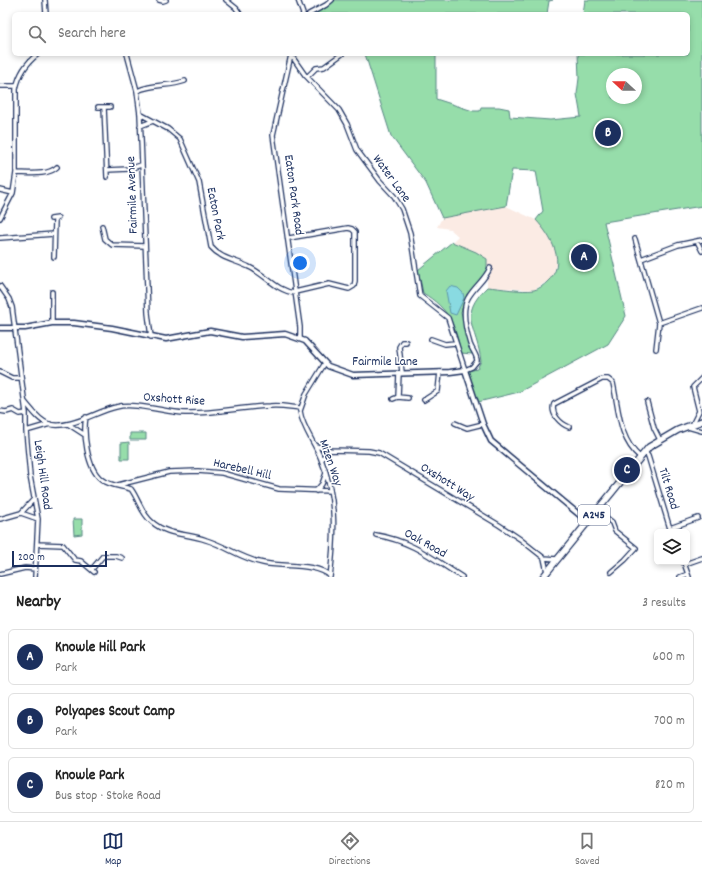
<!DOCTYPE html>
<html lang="en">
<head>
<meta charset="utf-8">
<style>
  body { margin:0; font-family:Dekko,sans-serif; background:#f6f6f6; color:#222 }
  .controls { position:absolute; right:12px; bottom:12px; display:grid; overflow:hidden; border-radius:6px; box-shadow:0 2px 6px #0003 }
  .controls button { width:36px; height:36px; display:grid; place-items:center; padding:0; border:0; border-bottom:1px solid #e0e0e0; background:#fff; color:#222; font:20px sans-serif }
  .compass { position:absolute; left:606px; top:68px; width:36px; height:36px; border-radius:50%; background:#fff; box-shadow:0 2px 6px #0003; rotate:291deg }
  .scale { position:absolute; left:12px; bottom:10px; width:95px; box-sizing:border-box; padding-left:4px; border:2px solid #1b2f5e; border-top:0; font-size:11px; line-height:14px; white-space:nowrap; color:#1b2f5e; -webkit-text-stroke:3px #fff; paint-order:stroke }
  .you { position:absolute; left:300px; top:263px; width:14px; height:14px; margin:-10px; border:3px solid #fff; border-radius:50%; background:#1a73e8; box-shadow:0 0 0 6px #1a73e833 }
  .badge { display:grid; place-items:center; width:26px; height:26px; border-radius:50%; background:#1b2f5e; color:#fff; font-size:13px; font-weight:700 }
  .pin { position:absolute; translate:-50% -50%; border:2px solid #fff; box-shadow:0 1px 4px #0006 }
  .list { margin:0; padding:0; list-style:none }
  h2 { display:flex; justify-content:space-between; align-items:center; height:52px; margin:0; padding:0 16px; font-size:17px }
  h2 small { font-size:13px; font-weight:400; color:#767676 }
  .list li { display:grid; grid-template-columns:26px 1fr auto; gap:12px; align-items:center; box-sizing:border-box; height:56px; margin:0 8px 8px; padding:0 8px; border:1px solid #e0e0e0; border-radius:6px }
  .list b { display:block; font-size:15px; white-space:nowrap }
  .list p { margin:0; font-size:13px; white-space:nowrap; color:#767676 }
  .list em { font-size:13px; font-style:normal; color:#767676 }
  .icon { flex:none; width:22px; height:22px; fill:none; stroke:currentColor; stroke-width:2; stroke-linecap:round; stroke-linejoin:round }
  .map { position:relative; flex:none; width:702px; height:577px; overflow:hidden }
  .search { position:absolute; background:#fff; box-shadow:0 2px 6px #0003; left:12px; right:12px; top:12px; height:44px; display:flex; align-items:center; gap:10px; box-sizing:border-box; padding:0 14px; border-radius:6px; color:#767676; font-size:15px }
  .sheet { height:244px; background:#fff }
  nav { display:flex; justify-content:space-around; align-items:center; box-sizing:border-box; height:56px; border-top:1px solid #e0e0e0; background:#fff; font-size:11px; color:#767676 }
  nav a { display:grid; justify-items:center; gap:2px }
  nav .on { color:#1b2f5e }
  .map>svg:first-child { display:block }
  .built { fill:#fbebe4 }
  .green { fill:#96ddaa; stroke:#588684; fill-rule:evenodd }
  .water { fill:#89dae1; stroke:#5d96ad }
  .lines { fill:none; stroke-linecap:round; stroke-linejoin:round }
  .minor-casing { stroke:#1b2f5e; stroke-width:6 }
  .tertiary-casing { stroke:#1b2f5e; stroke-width:7 }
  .primary-casing { stroke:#1b2f5e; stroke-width:8 }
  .minor { stroke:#fff; stroke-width:3.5 }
  .tertiary { stroke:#fff; stroke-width:4 }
  .primary { stroke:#fff; stroke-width:5.5 }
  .labels { text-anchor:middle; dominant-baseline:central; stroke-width:3; stroke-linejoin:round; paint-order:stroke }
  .shield { fill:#fff; stroke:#5f6d8e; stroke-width:1 }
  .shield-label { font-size:12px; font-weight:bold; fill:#1b2f5e }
  .street-label { font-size:13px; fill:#1b2f5e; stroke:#fff }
</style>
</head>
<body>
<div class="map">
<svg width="702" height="577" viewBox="0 0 702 577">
  <rect width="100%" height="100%" fill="#fff"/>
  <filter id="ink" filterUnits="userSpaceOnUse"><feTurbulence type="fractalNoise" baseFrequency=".025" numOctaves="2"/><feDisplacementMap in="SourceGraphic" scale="8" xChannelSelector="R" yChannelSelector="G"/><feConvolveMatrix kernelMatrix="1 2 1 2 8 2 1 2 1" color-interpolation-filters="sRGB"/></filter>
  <g filter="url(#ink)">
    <path class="built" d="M506,206L536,220L547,231L557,252V261L552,278L534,290L487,287V259L476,252L452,242L458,236L450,229L437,227L442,218Z"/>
    <path class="green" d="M333,0H553L549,1L547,14H312Z
      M585,0H702V206L604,222L626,316L608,344L519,392L478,402L468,371L477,369L481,361C477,327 457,316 487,287C501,288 521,292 534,290C539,289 544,285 547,282C568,264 551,236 536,220L543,211L536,171L512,170L506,206L442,218L426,183L391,136L365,54H436V99L473,111H480L481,107H499L509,109L510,117L550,120L581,117L577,94L579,78L578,54H688V14H583ZM612,74H636V98H612Z
      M452,242L476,252L487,259V271L467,294L461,312L472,354L461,353C455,324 449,309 423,293L418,270Z
      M130,433H146V440H130Z
      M129,442V459H121V443Z
      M73,519H82V534L74,535Z"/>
    <path class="water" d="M450,286L458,288L463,293L464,298L456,315L450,313L446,291Z"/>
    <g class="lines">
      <defs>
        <path id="minor" d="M45,0L46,14
          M159,0L163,1L166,0
          M226,0L236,8L240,14
          M298,0L303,14
          M309,14L326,5L332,0
          M127,54L137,91L140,114L148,313L151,337
          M291,55L305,75L339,110L347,124L357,150L380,181L394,196L402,209L410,233L420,296L448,318L465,370L472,367L477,361C477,355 472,350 470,344C466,331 461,310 468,298C474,287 485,280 490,268
          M291,55L273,135L300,327V338
          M307,77L316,68L324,67L342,54
          M0,86H16
          M137,91C156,83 168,87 185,81
          M98,107H110
          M104,107L107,177
          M140,114L168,129L180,139L199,182L211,247C221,259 235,260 249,267C265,274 276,291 295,293
          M140,126L153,121
          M107,170L129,169L141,165
          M16,173C28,173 48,176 57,167
          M0,190L13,193
          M0,218L13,193L16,173V89C19,74 26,63 38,54
          M51,219L58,218
          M102,226L105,239L112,245L145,246
          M0,238L54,234
          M289,238L348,228L352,229L355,232V281L354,286L349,289L329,284L295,292
          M635,239L659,323L656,349
          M697,241L702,251
          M54,257L55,220
          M641,259L678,245L702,240
          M0,286L9,299L12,307L26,413V431L30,476L38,519L35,577
          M52,323V292
          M659,323L702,308
          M431,339L445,344L455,343
          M325,363L306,394L300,411C302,427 315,443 321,459C337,497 335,537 330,577
          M0,372L12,378H21
          M402,372L399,347L402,342H406
          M398,397L399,373
          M393,399L398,397L408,398
          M424,400L438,391L440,372
          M25,402C31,409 39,421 49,424C69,430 97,411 116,407C135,402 164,412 185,413C214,414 241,407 270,406C280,405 290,407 300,408
          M647,402L654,428L660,440
          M0,411L6,412L13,410L20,414L26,413
          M86,417C83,433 87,468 101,479C109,486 122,486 131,489C139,500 141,513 152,522C168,536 187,533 206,540C226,546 242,559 263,563C281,567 318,563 330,576
          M455,423L467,428L483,424
          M693,423L699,411L693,387L702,378
          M68,424L85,435
          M569,427C561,424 550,414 554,404L602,379H608L613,383L614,388C619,413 620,440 640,457
          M688,427L702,431
          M26,431L50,424
          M316,446L330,450
          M645,452L648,456L671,532
          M322,459L330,450L369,451L379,453L499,525L520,539L544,558L557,559
          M118,485L169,472L198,471L222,473L279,489L330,491
          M316,491L322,484L326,473
          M597,511L612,523L615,531L636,548L625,560L611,572
          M21,513L38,519
          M0,519L21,513L34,499
          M670,528L698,518
          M376,535C412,541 432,558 462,577
          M37,544L63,545L75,560L81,561L94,572
          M544,558L547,572
          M684,563L689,577
          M685,564L702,558
          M92,569L103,556H116L122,558
          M0,574L25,568L35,569
          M680,577L688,574"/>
        <path id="tertiary" d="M0,328H25L52,323H74L112,328L166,339L210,331L242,337L285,334L305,341L328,366L353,375L450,372L465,370L483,424L491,441L588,522"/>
        <path id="primary" d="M543,577L649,447L678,430L702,421"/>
      </defs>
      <use href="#minor" class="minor-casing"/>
      <use href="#tertiary" class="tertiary-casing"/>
      <use href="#primary" class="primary-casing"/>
      <use href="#minor" class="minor"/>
      <use href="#tertiary" class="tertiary"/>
      <use href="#primary" class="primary"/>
    </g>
  </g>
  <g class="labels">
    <rect class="shield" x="578" y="505" width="32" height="20" rx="3"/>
    <g class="shield-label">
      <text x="594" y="515">A245</text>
    </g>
    <g class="street-label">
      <text transform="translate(391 179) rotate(54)">Water Lane</text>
      <text transform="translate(133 195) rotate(-92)">Fairmile Avenue</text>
      <text transform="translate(293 195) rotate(82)">Eaton Park Road</text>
      <text transform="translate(215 214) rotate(79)">Eaton Park</text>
      <text x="385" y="362">Fairmile Lane</text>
      <text transform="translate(174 400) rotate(4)">Oxshott Rise</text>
      <text transform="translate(330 463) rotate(71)">Mizen Way</text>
      <text transform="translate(242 470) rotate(13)">Harebell Hill</text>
      <text transform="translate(42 475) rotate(82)">Leigh Hill Road</text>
      <text transform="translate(447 483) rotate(32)">Oxshott Way</text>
      <text transform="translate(668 489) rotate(73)">Tilt Road</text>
      <text transform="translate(425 544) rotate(29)">Oak Road</text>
    </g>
  </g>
</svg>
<div class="controls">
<button><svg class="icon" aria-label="layers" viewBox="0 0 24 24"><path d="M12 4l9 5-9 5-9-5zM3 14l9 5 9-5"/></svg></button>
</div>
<svg class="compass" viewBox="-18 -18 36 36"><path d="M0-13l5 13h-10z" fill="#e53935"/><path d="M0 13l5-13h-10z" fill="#767676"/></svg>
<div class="scale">200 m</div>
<div class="you"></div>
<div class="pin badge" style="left:584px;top:257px">A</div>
<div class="pin badge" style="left:608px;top:133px">B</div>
<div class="pin badge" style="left:627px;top:470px">C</div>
<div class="search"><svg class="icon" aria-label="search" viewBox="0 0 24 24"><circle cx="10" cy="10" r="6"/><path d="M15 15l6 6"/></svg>Search here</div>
</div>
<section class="sheet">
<h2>Nearby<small>3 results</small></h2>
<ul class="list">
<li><span class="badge">A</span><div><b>Knowle Hill Park</b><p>Park</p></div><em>600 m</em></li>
<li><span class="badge">B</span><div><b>Polyapes Scout Camp</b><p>Park</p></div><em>700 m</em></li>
<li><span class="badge">C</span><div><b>Knowle Park</b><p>Bus stop · Stoke Road</p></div><em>820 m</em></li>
</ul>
</section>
<nav>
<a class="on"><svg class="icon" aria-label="map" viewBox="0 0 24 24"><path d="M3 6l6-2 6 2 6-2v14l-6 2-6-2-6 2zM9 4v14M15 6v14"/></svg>Map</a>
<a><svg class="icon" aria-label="directions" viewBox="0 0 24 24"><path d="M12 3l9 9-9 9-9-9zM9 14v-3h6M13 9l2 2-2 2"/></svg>Directions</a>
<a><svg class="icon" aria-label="saved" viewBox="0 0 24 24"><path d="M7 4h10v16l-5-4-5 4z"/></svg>Saved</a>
</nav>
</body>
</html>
